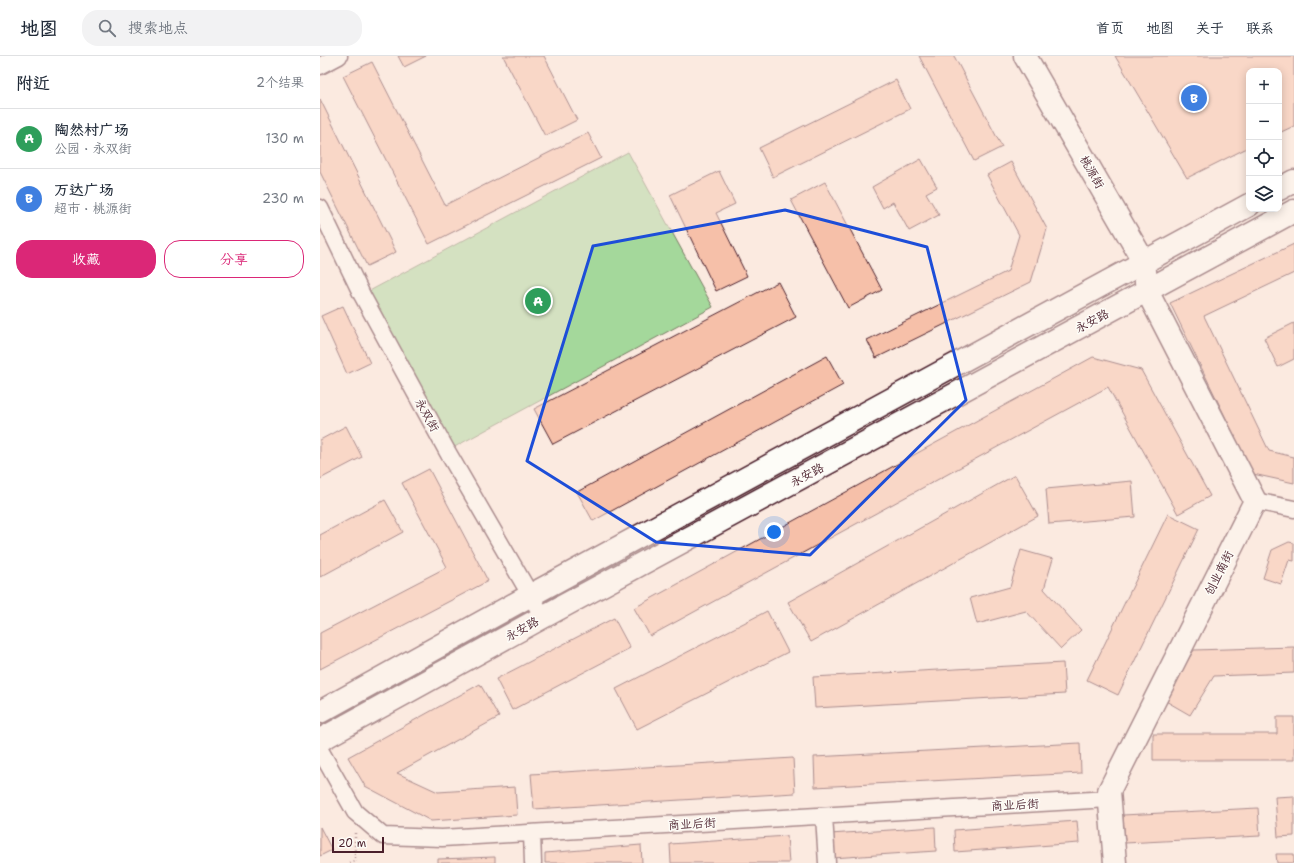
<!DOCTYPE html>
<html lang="zh">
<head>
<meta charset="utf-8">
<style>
  body { margin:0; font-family:"Shantell Sans","LXGW WenKai TC",sans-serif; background:#f2f2f3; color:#1f2937 }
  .controls { position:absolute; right:12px; top:12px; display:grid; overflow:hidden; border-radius:8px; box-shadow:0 2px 10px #0003 }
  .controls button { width:36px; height:36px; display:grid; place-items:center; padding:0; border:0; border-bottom:1px solid #e0e1e3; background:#fff; color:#1f2937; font:20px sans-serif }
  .scale { position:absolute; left:12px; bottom:10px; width:52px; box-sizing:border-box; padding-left:4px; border:2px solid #4a1f2b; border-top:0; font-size:11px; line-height:14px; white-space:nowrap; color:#4a1f2b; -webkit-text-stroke:3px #fdfcf7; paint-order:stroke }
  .you { position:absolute; left:454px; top:476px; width:14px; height:14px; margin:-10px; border:3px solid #fff; border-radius:50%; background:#1a73e8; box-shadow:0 0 0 6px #1a73e833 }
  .badge { display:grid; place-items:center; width:26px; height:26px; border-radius:50%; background:#db2777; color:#fff; font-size:13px; font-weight:700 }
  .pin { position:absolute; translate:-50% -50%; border:2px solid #fff; box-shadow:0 1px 4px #0006 }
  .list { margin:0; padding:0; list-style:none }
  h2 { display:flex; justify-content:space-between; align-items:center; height:52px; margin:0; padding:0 16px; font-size:17px }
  h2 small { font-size:13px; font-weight:400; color:#747a83 }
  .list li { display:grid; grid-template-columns:26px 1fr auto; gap:12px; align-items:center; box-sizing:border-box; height:60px; padding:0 16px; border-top:1px solid #e0e1e3 }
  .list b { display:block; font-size:15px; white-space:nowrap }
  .list p { margin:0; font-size:13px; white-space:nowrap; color:#747a83 }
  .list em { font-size:13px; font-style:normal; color:#747a83 }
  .actions { display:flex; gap:8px; padding:12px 16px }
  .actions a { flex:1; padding:9px 0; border:1px solid #db2777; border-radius:16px; text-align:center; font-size:14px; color:#db2777 }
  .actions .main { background:#db2777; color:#fff }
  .icon { flex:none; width:22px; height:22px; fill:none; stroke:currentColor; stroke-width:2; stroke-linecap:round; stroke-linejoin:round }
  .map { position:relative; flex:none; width:974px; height:807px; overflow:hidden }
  header { display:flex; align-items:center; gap:24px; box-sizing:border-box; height:56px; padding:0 20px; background:#fff; border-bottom:1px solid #e0e1e3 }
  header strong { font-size:19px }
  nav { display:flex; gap:22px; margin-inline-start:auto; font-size:14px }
  .search { width:280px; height:36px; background:#f2f2f3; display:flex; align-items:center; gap:10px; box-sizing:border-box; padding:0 14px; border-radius:16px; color:#747a83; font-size:15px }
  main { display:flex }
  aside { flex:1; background:#fff }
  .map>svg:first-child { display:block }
  .green { fill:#a4d89b; stroke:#777c63 }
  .building { fill:#f6c0a9; stroke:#4a1f2b }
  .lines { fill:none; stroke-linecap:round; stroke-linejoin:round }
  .street-casing { stroke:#4a1f2b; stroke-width:19 }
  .secondary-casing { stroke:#4a1f2b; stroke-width:25 }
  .path { stroke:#4a1f2b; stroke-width:2.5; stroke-dasharray:1 3; stroke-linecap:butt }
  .street { stroke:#fdfcf7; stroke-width:16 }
  .secondary { stroke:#fdfcf7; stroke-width:22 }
  .marked { fill:none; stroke:#1d4ed8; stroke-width:3; stroke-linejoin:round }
  .labels { text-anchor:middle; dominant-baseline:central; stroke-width:3; stroke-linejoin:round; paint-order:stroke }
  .street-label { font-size:12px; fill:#4a1f2b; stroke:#fdfcf7 }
</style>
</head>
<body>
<header>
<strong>地图</strong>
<div class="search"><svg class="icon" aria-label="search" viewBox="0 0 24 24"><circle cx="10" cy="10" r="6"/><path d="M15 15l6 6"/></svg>搜索地点</div>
<nav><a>首页</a><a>地图</a><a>关于</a><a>联系</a></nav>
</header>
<main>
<aside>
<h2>附近<small>2个结果</small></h2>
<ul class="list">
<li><span class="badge" style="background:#2e9e5b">A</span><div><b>陶然村广场</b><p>公园 · 永双街</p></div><em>130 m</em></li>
<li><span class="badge" style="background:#3f7fe0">B</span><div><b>万达广场</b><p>超市 · 桃源街</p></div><em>230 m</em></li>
</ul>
<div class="actions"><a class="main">收藏</a><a>分享</a></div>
</aside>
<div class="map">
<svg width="974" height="807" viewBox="0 0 974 807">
  <rect width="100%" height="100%" fill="#fbeae0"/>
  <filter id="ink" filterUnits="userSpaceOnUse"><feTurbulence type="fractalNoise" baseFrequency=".025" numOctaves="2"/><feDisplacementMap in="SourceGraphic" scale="8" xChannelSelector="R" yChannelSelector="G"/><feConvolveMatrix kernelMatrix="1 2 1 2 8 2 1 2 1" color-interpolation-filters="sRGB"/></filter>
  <g filter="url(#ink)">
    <path class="green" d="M308,96L393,251L127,395L42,239Z"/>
    <path class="building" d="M78,0H106L84,11Z
      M183,0H224L257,64L225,80Z
      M599,0H634L682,91L654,105Z
      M795,0H974V70L959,77V15H929V91L867,122Z
      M52,6L125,149L268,77L281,102L109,188L23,20Z
      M576,24L590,53L453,121L439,92Z
      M0,43L76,196L47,210L0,116Z
      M601,103L617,131L606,137L619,159L589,175L573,146L563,152L552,131Z
      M691,106L727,173L711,226L556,302L547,284L688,215L699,179L667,119Z
      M399,115L415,148L396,157L427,220L396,235L350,139Z
      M505,126L562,234L528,252L471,144Z
      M974,188V217L884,260L949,395L974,401V427L933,418L850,247Z
      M458,226L476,261L233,388L214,353Z
      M23,250L50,307L27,318L1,260Z
      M974,267V303L958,311L944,282Z
      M507,300L523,329L273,465L257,436Z
      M773,301L821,314L890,440L858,458L788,331L330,580L314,552Z
      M26,370L42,401L0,423V384Z
      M109,413L168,525L0,613V577L127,511L82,427Z
      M695,419L718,460L491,586L468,546Z
      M812,425L815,461L729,468L726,433Z
      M65,444L83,476L0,521V479Z
      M848,458L879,473L798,639L767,624Z
      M969,486L974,487V505L969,504L961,528L943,522L952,494Z
      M701,494L733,503L724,533L761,574L741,593L706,555L657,568L650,542L690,531Z
      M447,555L468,596L317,673L296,633Z
      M294,562L310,592L192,654L176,623Z
      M974,591V617L894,620L870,659L844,644L874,594Z
      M743,607L745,638L495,652L493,621Z
      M160,628L179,661L77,717L118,736L195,731L197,759L111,765L45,730L28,701Z
      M957,661H974V704H833V678H957Z
      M760,687L761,717L495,731L494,701Z
      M473,702L475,737L214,753L211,718Z
      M974,740V780L958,781L955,741Z
      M938,752L940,780L805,787L803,759Z
      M757,765L759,787L635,796L634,774Z
      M0,771L12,794L0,800Z
      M615,771L616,795L512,802L510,778Z
      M467,780L469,807H351L350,788Z
      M321,789L322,807H225V797Z
      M956,798H974V807H957Z
      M175,801V807H118V803Z"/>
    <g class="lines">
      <defs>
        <path id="street" d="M0,10L19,0
          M0,152L42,239L127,395L223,561
          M935,445L974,453
          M0,694L35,756L63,780L122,782L789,743
          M504,760L507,807
          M212,777L213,807"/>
        <path id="secondary" d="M705,0L824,206L827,235L935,445L789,735L795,807
          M959,133L974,125
          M0,656L211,539L929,149
          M0,684L223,561L974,155"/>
      </defs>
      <use href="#street" class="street-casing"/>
      <use href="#secondary" class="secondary-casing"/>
      <path class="path" d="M35,777V807
        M30,807L35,805"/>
      <use href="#street" class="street"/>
      <use href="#secondary" class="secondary"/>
    </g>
  </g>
  <path d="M0 0H974V807H0ZM465,154L607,191L646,344L490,499L336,486L207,405L273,190Z" fill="#fbeae0" fill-opacity=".55" fill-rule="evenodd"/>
  <path class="marked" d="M465,154L607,191L646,344L490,499L336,486L207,405L273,190Z"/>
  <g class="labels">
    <g class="street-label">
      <text transform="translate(772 116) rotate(60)">桃源街</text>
      <text transform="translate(772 265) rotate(-28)">永安路</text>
      <text transform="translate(107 359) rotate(61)">永双街</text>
      <text transform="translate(487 419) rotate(-28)">永安路</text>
      <text transform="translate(899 517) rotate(-63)">创业南街</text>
      <text transform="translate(202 573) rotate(-29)">永安路</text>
      <text transform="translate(695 749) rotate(-3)">商业后街</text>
      <text transform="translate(372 768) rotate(-3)">商业后街</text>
    </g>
  </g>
</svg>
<div class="controls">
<button>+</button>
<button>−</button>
<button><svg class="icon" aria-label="locate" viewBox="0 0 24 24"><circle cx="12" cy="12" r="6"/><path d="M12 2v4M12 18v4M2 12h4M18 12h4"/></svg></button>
<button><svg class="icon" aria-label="layers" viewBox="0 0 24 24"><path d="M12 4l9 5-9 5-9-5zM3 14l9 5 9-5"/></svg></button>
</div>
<div class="scale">20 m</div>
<div class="you"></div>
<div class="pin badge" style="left:218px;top:245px;background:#2e9e5b">A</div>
<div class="pin badge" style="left:874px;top:42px;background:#3f7fe0">B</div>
</div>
</main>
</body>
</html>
